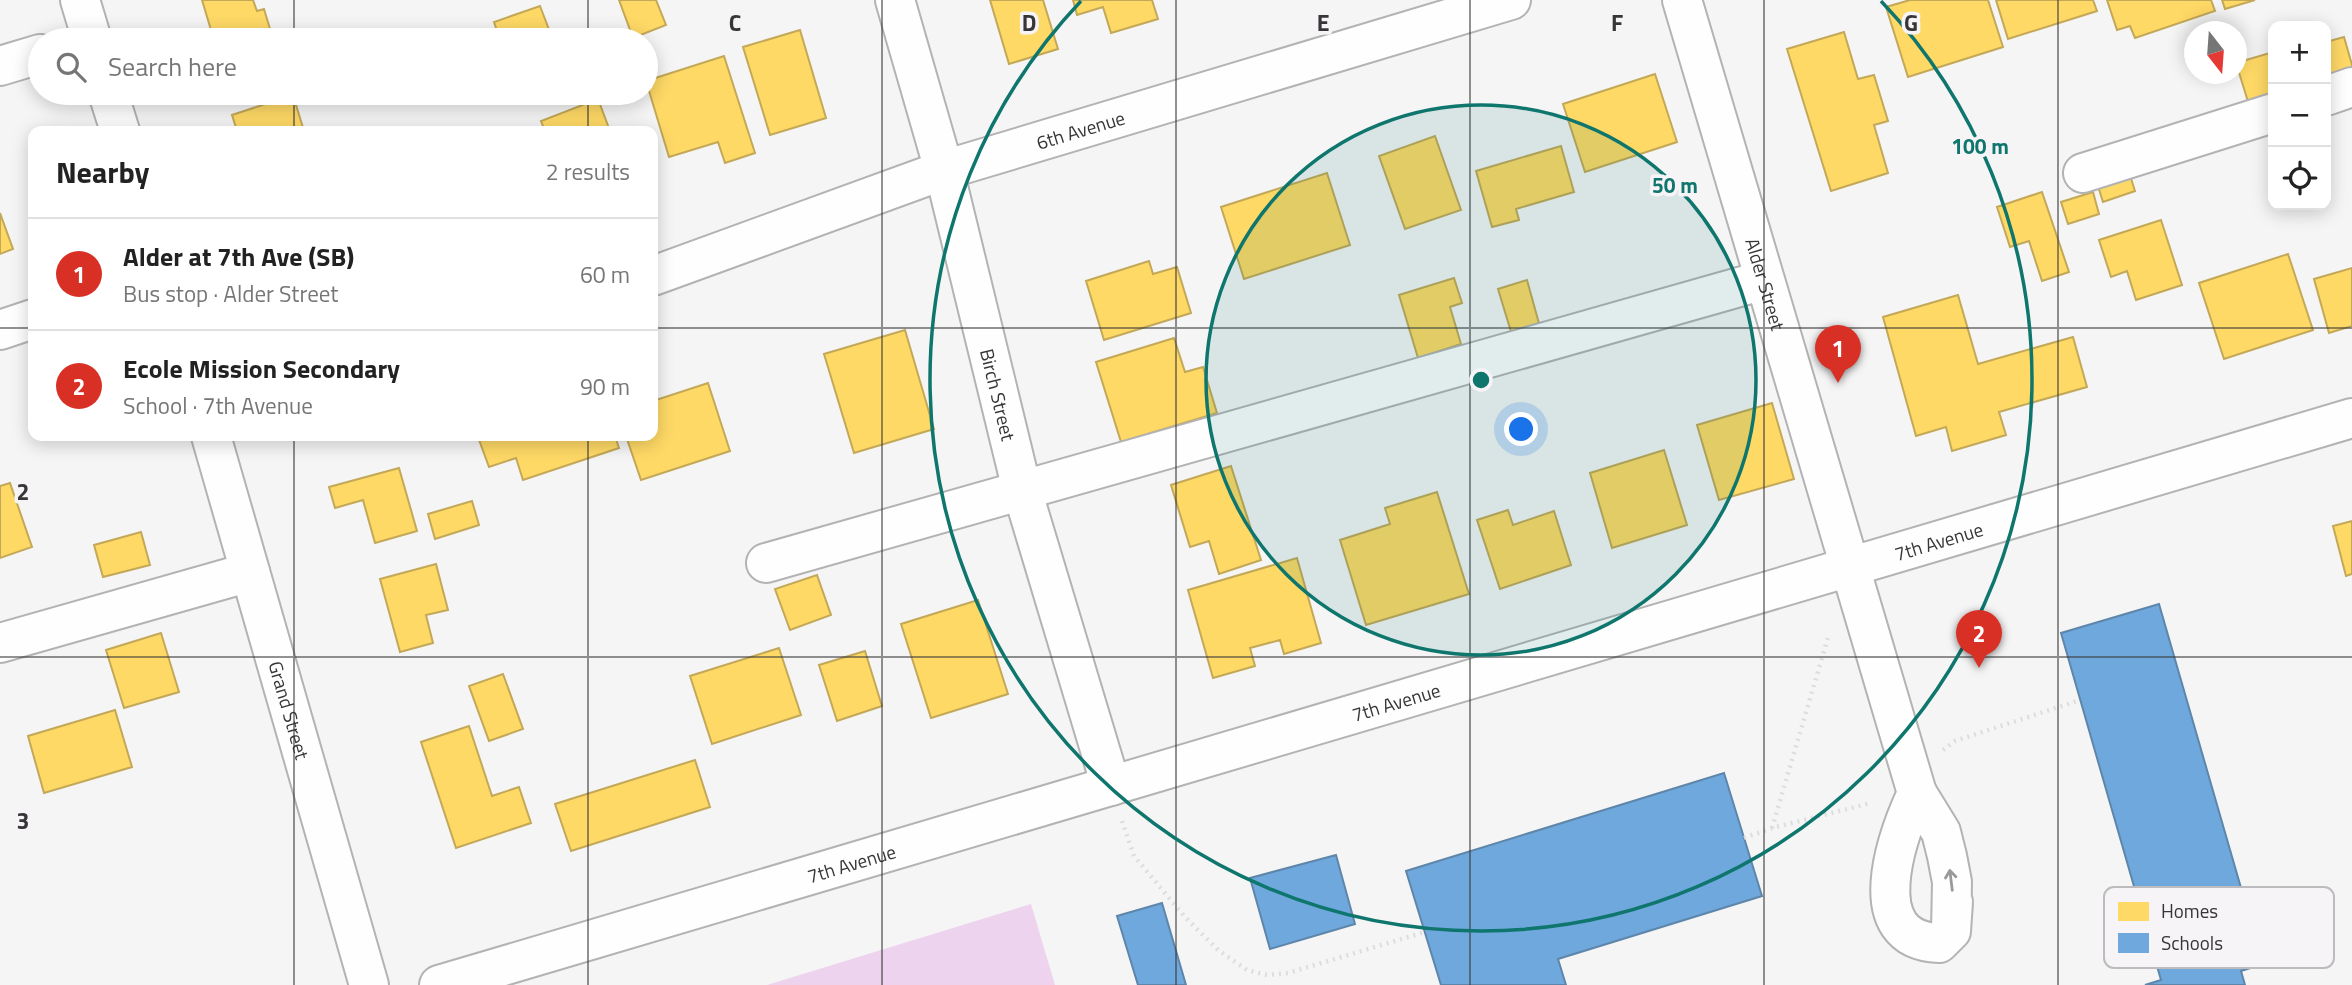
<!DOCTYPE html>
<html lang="en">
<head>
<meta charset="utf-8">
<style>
  body { margin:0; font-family:"Titillium Web",sans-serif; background:#f2f2f2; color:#222 }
  .controls { position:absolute; right:21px; top:21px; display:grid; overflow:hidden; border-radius:14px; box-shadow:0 4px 18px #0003 }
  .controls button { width:63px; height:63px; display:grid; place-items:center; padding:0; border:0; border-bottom:2px solid #e0e0e0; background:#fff; color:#222; font:35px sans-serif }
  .compass { position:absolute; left:2184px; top:21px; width:63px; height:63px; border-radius:50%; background:#fff; box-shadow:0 4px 18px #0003; rotate:163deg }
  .you { position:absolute; left:1522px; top:430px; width:24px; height:24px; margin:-18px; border:5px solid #fff; border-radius:50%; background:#1a73e8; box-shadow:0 0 0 10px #1a73e833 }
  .badge { display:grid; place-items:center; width:46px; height:46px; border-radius:50%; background:#d93025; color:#fff; font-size:23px; font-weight:700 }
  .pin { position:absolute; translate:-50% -58px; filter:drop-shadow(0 2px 4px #0008) }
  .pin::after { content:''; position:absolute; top:37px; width:24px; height:21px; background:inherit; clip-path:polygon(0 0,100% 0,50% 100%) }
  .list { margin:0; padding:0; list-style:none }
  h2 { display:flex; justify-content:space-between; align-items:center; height:91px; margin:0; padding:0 28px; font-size:30px }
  h2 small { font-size:23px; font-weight:400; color:#767676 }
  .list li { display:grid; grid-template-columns:46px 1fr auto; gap:21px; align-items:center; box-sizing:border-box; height:112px; padding:0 28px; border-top:2px solid #e0e0e0 }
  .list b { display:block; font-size:26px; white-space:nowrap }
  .list p { margin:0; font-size:23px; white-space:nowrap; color:#767676 }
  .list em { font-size:23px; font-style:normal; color:#767676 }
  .icon { flex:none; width:38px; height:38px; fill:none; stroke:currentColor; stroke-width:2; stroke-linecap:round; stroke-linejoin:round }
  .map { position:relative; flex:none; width:2352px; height:985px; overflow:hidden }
  .search { position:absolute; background:#fff; box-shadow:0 4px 18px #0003; left:28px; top:28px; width:630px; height:77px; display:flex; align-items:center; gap:18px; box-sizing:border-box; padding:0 24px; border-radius:38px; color:#767676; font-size:26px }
  .panel { position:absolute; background:#fff; box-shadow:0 4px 18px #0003; left:28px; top:126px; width:630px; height:315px; border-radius:14px }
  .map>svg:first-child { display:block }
  .green { fill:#eed3ee }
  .homes { fill:#ffd966; stroke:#c3a858; stroke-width:2 }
  .schools { fill:#6fa8dc; stroke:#5e86aa; stroke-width:2 }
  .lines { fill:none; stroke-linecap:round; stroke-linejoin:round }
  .minor-casing { stroke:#b3b3b3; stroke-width:42 }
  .path { stroke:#deddde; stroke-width:4.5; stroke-dasharray:2 5; stroke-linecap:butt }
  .minor { stroke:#fefefe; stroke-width:38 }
  .oneway { stroke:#9a9a9a }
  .grid { fill:none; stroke:#373637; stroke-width:2; stroke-opacity:0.55 }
  .ring { fill:none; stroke:#0f766e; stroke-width:3.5 }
  .labels { text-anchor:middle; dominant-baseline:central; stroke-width:7; stroke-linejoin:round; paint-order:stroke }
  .street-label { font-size:19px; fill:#373637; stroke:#f6f4f6 }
  .key { fill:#f6f4f6; stroke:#bdbbbd; stroke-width:2 }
  .key-label { font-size:19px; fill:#373637 }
  .grid-label { font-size:23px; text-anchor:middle; font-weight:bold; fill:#373637; stroke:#f6f4f6; stroke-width:7; stroke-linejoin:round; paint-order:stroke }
  .centre { fill:#0f766e; stroke:#f6f4f6; stroke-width:3.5 }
  .ring-label { font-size:21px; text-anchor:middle; font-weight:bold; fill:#0f766e; stroke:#f6f4f6; stroke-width:7; stroke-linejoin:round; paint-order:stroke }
</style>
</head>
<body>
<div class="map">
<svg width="2352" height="985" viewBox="0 0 2352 985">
  <rect width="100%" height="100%" fill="#f5f5f5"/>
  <path class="green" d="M1031,904L1055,985H767Z"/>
  <path class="homes" d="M202,0H253L257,11L264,9L270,29L252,35L253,40H214Z
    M619,0H656L666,25L633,38Z
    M990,0H1043L1058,49L1009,64Z
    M1073,0H1152L1158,19L1111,33L1103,7L1077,15Z
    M1910,0H1988L2003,47L1908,77L1886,7Z
    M1996,0H2093L2097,11L2008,39Z
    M2107,0H2211L2215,11L2135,38L2130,26L2117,30Z
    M2222,0H2255L2225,9Z
    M540,6L553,40H500L494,22Z
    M800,30L826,118L770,135L743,47Z
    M1844,32L1858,79L1874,75L1888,121L1874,125L1888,173L1831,191L1787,49Z
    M2344,37L2352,65V76L2326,84V42Z
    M2273,52V101L2250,108L2236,63Z
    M724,56L755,153L725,163L718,142L669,157L646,81Z
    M1655,74L1677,142L1585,172L1563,104Z
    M293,95L304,131H237L232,115Z
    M598,99L610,131H545L541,121Z
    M1435,136L1461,210L1405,229L1379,156Z
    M1561,146L1574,192L1516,209L1519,220L1492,227L1476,171Z
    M2129,172L2135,191L2103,202L2097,183Z
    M1327,173L1350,245L1244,279L1221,207Z
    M2042,192L2069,272L2042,281L2029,241L2010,247L1997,207Z
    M2093,192L2099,214L2068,224L2061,202Z
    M0,213L13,249L0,254Z
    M2161,220L2182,285L2136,300L2127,271L2111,277L2099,240Z
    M2288,254L2313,330L2224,359L2199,283Z
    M1149,261L1153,274L1177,267L1191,313L1104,340L1086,281Z
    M2352,268V326L2329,333L2314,279Z
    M1454,278L1462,303L1450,307L1461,344L1418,358L1399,295Z
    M1527,280L1540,327L1512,335L1498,289Z
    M1958,295L1978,364L2073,337L2087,387L1999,412L2006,435L1952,451L1946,427L1916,436L1883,317Z
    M905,330L934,429L854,453L824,354Z
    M1174,338L1185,372L1203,367L1217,413L1121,442L1096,362Z
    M708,383L730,451L641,480L626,436H653V401Z
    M1772,403L1794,479L1719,500L1697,425Z
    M615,436L619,448L523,480L516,458L489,467L478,437Z
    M1664,450L1687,525L1612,548L1590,473Z
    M1231,466L1261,560L1219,574L1209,541L1190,547L1171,485Z
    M399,468L417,531L375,543L363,500L335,508L329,487Z
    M10,483L32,547L0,558V486Z
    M1437,492L1469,594L1366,625L1340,540L1390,524L1385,508Z
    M472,501L479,525L435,539L428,514Z
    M1508,510L1513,525L1554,511L1571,565L1500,589L1477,520Z
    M2352,521V574L2346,576L2333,526Z
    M141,532L150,565L103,577L94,545Z
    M1297,558L1321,643L1284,654L1280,640L1250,648L1255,666L1213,678L1188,590Z
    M436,564L448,610L426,615L433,643L400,652L380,579Z
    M817,575L831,615L790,630L775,589Z
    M978,600L1008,694L931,718L901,624Z
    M161,633L179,692L124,708L106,650Z
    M779,648L801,715L712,744L690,676Z
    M865,651L882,706L837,721L819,665Z
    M503,674L523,729L489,741L469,686Z
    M115,710L132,767L44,793L28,736Z
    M469,726L492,796L519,787L531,823L456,848L421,742Z
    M695,760L710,807L571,851L555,804Z"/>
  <path class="schools" d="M2159,604L2263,964L2241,971L2245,985H2145L2161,980L2061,633Z
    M1724,773L1762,896L1558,959L1566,985H1441L1406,871Z
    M1336,855L1355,924L1270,949L1250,878Z
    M1162,903L1186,985H1138L1117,916Z"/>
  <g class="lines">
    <defs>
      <g id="minor">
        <path d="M80,0L92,40"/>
        <path id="s1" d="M895,0L944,170L1022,490L1111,786"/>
        <path id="s2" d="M1682,0L1917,793"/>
        <path d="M0,66L40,54"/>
        <path d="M108,93L120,131"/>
        <path d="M2326,96L2352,87"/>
        <path d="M2083,173L2273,113"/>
        <path id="s3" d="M653,276L944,170L1511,0"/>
        <path d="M0,330L33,319"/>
        <path id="s4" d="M211,436L369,985"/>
        <path d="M766,563L1764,280"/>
        <path d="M0,643L250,572"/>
        <path d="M1939,943L1951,931L1952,882L1947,856L1941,832L1917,793C1897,836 1859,940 1939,943L1951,931L1953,902"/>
        <path id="s5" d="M439,985L2352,418"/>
      </g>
    </defs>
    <use href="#minor" class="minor-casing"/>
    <path class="path" d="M1943,750L1955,741L2080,700
      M1122,821L1134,856L1185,917L1218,950L1247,970L1267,975L1288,973L1425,932
      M1772,828L1829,634
      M1744,838L1772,828L1871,803"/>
    <use href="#minor" class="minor"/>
  </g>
  <defs><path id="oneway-shaft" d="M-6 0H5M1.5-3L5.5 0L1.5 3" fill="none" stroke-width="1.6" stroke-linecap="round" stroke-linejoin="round" transform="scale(1.75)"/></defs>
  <use class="oneway" href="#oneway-shaft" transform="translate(1951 880) rotate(-97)"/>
  <path class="grid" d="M294,0V40M588,0V40M882,0V985M1176,0V985M1470,0V985M1764,0V985M2058,0V985M294,93V131M588,93V131M0,328H33M653,328H2352M294,436V985M588,436V985M0,657H2352"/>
  <circle cx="1481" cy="380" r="275" fill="#0f766e" fill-opacity=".12"/>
  <g class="ring">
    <circle cx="1481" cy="380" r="275"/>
    <path d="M1881 1A551 551 0 1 1 1081 1"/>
  </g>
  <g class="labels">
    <g class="street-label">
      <text stroke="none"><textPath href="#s3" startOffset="452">6th Avenue</textPath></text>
      <text stroke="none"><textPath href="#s2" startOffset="296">Alder Street</textPath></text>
      <text stroke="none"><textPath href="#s1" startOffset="408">Birch Street</textPath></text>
      <text stroke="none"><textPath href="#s5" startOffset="1564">7th Avenue</textPath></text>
      <text stroke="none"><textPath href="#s5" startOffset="998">7th Avenue</textPath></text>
      <text stroke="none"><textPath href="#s4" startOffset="285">Grand Street</textPath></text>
      <text stroke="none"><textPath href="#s5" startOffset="430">7th Avenue</textPath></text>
    </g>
  </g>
  <rect x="2104" y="887" width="230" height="81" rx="10" class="key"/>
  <rect x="2118" y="902" width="31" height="19" fill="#ffd966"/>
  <rect x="2118" y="933" width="31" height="20" fill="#6fa8dc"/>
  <g class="key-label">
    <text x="2161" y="918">Homes</text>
    <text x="2161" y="950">Schools</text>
  </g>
  <g class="grid-label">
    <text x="735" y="31">C</text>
    <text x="1029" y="31">D</text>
    <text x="1323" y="31">E</text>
    <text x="1617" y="31">F</text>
    <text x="1911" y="31">G</text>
    <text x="23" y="500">2</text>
    <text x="23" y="829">3</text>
  </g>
  <circle cx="1481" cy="380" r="10" class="centre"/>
  <g class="ring-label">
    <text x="1980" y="154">100 m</text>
    <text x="1675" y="193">50 m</text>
  </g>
</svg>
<div class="controls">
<button>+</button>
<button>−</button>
<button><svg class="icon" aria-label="locate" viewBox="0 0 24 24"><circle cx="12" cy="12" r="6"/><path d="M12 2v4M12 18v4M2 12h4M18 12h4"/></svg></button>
</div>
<svg class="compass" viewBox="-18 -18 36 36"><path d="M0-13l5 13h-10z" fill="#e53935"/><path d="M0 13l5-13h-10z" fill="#767676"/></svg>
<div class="you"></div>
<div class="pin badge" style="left:1838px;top:383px">1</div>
<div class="pin badge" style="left:1979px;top:668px">2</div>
<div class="search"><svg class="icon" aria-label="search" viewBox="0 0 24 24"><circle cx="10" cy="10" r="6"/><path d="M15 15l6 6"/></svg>Search here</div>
<section class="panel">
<h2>Nearby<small>2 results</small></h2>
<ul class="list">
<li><span class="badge">1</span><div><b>Alder at 7th Ave (SB)</b><p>Bus stop · Alder Street</p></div><em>60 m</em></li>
<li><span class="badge">2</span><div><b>Ecole Mission Secondary</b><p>School · 7th Avenue</p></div><em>90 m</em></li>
</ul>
</section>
</div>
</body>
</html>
